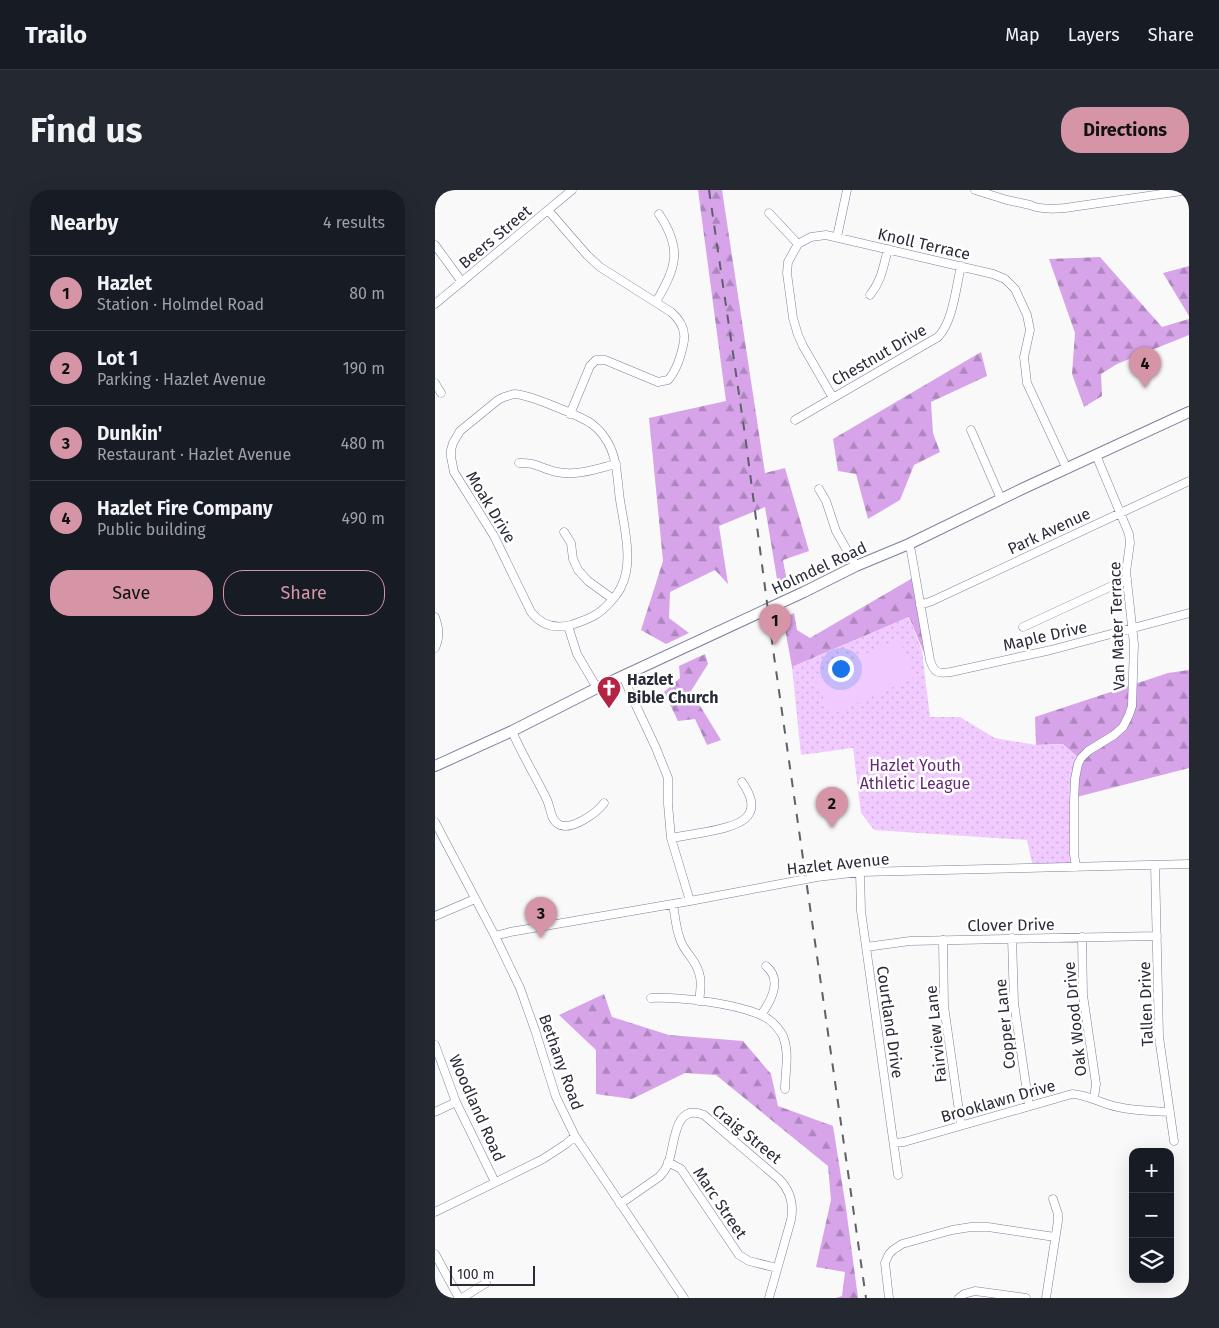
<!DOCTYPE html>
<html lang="en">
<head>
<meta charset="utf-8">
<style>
  body { margin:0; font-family:"Fira Sans",sans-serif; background:#242831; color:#f1f3f6 }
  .controls { position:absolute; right:15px; bottom:15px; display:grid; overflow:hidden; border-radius:10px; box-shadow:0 5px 20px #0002 }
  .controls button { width:45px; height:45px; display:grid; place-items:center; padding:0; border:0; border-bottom:1px solid #363941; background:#171b24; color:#f1f3f6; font:25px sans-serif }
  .scale { position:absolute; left:15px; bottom:12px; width:85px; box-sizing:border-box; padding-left:5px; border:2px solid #292b38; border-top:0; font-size:14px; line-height:18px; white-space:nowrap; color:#292b38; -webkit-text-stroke:4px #fff; paint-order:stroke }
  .you { position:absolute; left:405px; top:478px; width:18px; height:18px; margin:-12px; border:4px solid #fff; border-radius:50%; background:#1a73e8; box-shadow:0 0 0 8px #1a73e833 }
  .badge { display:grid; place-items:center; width:32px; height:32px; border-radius:50%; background:#d695a6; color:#111; font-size:16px; font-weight:700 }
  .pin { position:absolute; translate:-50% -41px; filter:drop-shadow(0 1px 2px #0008) }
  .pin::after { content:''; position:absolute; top:26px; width:18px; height:15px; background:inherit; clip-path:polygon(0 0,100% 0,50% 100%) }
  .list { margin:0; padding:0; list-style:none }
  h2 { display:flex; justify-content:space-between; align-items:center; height:65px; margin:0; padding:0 20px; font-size:21px }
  h2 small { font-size:16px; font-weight:400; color:#9ea1a6 }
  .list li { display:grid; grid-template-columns:32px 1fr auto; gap:15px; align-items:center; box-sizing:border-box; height:75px; padding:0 20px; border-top:1px solid #363941 }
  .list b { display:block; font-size:19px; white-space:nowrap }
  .list p { margin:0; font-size:16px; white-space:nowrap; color:#9ea1a6 }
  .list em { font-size:16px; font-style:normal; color:#9ea1a6 }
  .actions { display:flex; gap:10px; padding:15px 20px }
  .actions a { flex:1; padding:11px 0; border:1px solid #d695a6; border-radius:20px; text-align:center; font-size:18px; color:#d695a6 }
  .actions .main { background:#d695a6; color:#111 }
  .icon { flex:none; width:28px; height:28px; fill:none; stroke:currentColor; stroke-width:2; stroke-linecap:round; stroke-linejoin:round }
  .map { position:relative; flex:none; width:754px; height:1108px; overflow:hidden; border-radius:20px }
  header { display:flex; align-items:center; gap:30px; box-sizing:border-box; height:70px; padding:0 25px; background:#171b24; border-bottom:1px solid #363941 }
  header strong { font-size:24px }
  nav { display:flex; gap:28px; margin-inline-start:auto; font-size:18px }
  .intro { display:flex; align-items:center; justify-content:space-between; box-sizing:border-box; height:120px; padding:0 30px }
  h1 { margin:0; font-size:35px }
  .button { padding:12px 22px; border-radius:20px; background:#d695a6; color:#111; font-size:18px; font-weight:700 }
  main { display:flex; gap:30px; padding:0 30px }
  aside { flex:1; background:#171b24; border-radius:20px; box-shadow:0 5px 20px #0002 }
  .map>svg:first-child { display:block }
  .forest { fill:url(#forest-firs) }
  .park { fill:url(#park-dots) }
  .garden { fill:#f1cbff }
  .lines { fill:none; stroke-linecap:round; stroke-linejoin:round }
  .minor-casing { stroke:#7c809e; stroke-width:9 }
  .major-casing { stroke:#7c809e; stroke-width:12 }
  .minor { stroke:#fff; stroke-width:8 }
  .major { stroke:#fff; stroke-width:10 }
  .rail { stroke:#5e606a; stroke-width:2; stroke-dasharray:9 9; stroke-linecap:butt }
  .labels { text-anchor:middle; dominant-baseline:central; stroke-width:5; stroke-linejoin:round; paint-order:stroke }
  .street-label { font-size:16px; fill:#292b38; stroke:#fff }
  .poi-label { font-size:16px; font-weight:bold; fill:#292b38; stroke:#fff; text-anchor:start }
  .park-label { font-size:16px; fill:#652979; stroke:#fff }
</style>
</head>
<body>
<header>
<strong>Trailo</strong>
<nav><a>Map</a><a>Layers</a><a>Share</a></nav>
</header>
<div class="intro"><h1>Find us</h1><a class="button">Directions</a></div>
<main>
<aside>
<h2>Nearby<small>4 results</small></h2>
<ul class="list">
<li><span class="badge">1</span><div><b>Hazlet</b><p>Station · Holmdel Road</p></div><em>80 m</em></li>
<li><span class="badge">2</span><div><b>Lot 1</b><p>Parking · Hazlet Avenue</p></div><em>190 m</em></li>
<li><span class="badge">3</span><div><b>Dunkin'</b><p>Restaurant · Hazlet Avenue</p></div><em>480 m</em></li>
<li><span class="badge">4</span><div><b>Hazlet Fire Company</b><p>Public building</p></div><em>490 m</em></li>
</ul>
<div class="actions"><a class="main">Save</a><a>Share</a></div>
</aside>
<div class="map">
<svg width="754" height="1108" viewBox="0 0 754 1108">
  <defs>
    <pattern id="forest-firs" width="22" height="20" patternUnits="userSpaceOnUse" patternTransform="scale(1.25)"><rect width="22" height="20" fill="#d7a4e9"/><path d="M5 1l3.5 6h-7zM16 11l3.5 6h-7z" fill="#ae86be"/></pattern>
    <pattern id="park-dots" width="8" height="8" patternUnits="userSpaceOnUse" patternTransform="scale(1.25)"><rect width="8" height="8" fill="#f1cbff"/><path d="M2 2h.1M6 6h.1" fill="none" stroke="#cfaedb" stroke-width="1.8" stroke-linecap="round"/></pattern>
  </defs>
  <rect width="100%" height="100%" fill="#f9f9f9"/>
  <path class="forest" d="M263,0H287L330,283L350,278L374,361L348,370L353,397L344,401L330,317L284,336L293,394L280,380L235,402L234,428L254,443L231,454L206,440L228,371L214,228L291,211Z
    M665,67L727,137L754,129V145L682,174L666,184L667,206L649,217L637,184L640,143L614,69Z
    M754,76V126L728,83Z
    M546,162L552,186L496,212L498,243L505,262L479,275L465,310L433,329L421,284L403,281L398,249Z
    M481,386L497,482L474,427L357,477L348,428L359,423L362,440L375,448Z
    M270,464L273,474L256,501L286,550L272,555L260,529L243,531L229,502L245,488L244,476Z
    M754,480V578L638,608L628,554L601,555L600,527L733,483Z
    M169,804L177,827L234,845L308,851L336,884L343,916L398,936L411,1018L423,1108H401L407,1106L410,1082L381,1077L396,1010L393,976L281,885L250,883L197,909L161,904V860L124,825Z"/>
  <path class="park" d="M474,427L487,461L495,527H525L560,548L601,555L628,554L642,566L638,608L639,654L635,673H597L592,650L439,640L426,623L418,558L366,565L357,477Z"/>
  <path class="garden" d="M464,449L480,487L396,525L379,487Z"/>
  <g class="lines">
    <defs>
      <path id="minor" d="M540,0L572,10L595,15C605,20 619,19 630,18L754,0
        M113,20L152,65L165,77L236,122C255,138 250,153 243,173C240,180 238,185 233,190L223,192L170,170H161L155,176L135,224
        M334,23L363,54
        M402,47L412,0
        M0,55L27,92
        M435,105C447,90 448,77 453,59
        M221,112C241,77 248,60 224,24
        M0,114L137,0
        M0,193L6,203
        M79,204C93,204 145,226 157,234C162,238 167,243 170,248C183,266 182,290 185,310C189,336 199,373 186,397C184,402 181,405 178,409C165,425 154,429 136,435C120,439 106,435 96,422L59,346L19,282L16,267V260L18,253L25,241L63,210L69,207Z
        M398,208L368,156L363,145L358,128L352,83L353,72L363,54L376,47L391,45L558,84L570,89L580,99L592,125L595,140L589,167L592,193L632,279
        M360,230L503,147C518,132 521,97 526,76
        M536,240L566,309
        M84,273C101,272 106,279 122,282C142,286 161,279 181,274
        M384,299L391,311L401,341L421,376
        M129,342L136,353L138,369L143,380L153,391L178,409
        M474,354L476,361L495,470C499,483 503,484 516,482L616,460L754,423
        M485,415L497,411L754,291
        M0,427C4,438 5,447 0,458
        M133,436L142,464L162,498
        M588,437L692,389
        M188,486L197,507L221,558L233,588V614L236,648L255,711
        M77,541C87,565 101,587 112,610C116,618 115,629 123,634C135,642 162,623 169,613
        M0,632L60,746L85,798L100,840L121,907L140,946L249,1108
        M236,648C248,646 260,644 271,642C301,636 333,629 307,592
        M720,675L724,847L739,951
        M641,677L639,664V612L640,589L643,574L646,568L653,561L679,545L688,537L694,525L697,516L699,454L691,382L695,353L694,344L661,265
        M425,682L426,721L463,985
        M238,714C240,726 241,739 245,749C247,756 251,761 255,766C267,782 267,792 264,811
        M0,726L40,709
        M60,746L75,742L255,711L382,687L425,682L754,674
        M647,747L648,805L661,894L659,908
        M577,748L579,813L594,916
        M508,750L509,816L526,935
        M431,757L475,751L722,746
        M216,808C246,807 298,813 326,825C335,829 343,837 348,846C355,864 350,881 350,899
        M326,825C336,811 348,790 331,776
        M0,855L21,912L60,992
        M0,922L21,912
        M459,953L469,952L637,904C654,905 667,914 683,917C700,921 718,921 735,922
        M233,972L246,979L304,1065L314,1071L342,1078
        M185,1014L224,987C228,983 231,979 233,974C240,956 238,912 269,925L344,989C355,1000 359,1014 356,1030L334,1108
        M0,1022L108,969L131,954L140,946
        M0,1064L24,1108
        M27,1108L51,1093
        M454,1108L450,1073L454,1064L458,1060L467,1054L517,1040L536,1037H553L620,1047
        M524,1108L529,1104L540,1101L591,1108
        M611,1108L623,1031V1024L618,1009"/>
      <path id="major" d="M0,576L77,541L162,498L369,402L421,376L474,354L589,298L754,222"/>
    </defs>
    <use href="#minor" class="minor-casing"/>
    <use href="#major" class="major-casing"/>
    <use href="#minor" class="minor"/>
    <use href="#major" class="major"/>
    <path class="rail" d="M274,0L310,245L339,466L431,1108"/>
  </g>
  <defs>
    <symbol id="church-pin" viewBox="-11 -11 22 30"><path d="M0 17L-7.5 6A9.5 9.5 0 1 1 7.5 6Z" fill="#b52344" stroke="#fff"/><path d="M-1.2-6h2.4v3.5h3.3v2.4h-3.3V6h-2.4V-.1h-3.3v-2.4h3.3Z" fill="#fff"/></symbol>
  </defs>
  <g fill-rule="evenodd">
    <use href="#church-pin" x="160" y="484" width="28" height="38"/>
  </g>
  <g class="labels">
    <g class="street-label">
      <text transform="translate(60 47) rotate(-40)">Beers Street</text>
      <text transform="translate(489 54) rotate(13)">Knoll Terrace</text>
      <text transform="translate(444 165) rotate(-30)">Chestnut Drive</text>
      <text transform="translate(56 317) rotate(59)">Moak Drive</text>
      <text transform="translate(614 341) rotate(-25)">Park Avenue</text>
      <text transform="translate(384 378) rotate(-25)">Holmdel Road</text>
      <text transform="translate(682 436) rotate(-92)">Van Mater Terrace</text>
      <text transform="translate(610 446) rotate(-13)">Maple Drive</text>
      <text transform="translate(403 674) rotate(-6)">Hazlet Avenue</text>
      <text transform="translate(576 735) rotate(-1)">Clover Drive</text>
      <text transform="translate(711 814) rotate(-92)">Tallen Drive</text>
      <text transform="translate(640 829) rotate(-96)">Oak Wood Drive</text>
      <text transform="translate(455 832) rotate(82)">Courtland Drive</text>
      <text transform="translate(570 834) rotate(-96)">Copper Lane</text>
      <text transform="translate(501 844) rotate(-96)">Fairview Lane</text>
      <text transform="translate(126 872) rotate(70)">Bethany Road</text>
      <text transform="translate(563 911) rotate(-16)">Brooklawn Drive</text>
      <text transform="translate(42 918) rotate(66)">Woodland Road</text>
      <text transform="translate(312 944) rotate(39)">Craig Street</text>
      <text transform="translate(285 1013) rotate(56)">Marc Street</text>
    </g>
    <g class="poi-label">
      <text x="192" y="489">Hazlet<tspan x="192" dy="18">Bible Church</tspan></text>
    </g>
    <g class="park-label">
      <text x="480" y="575">Hazlet Youth<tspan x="480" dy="18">Athletic League</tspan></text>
    </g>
  </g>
</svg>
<div class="controls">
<button>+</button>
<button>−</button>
<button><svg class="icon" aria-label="layers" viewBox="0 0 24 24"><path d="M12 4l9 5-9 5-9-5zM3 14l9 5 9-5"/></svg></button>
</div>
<div class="scale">100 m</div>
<div class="you"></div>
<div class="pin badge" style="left:340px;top:455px">1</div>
<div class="pin badge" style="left:397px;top:638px">2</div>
<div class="pin badge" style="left:106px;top:748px">3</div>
<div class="pin badge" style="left:710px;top:198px">4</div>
</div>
</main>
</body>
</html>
